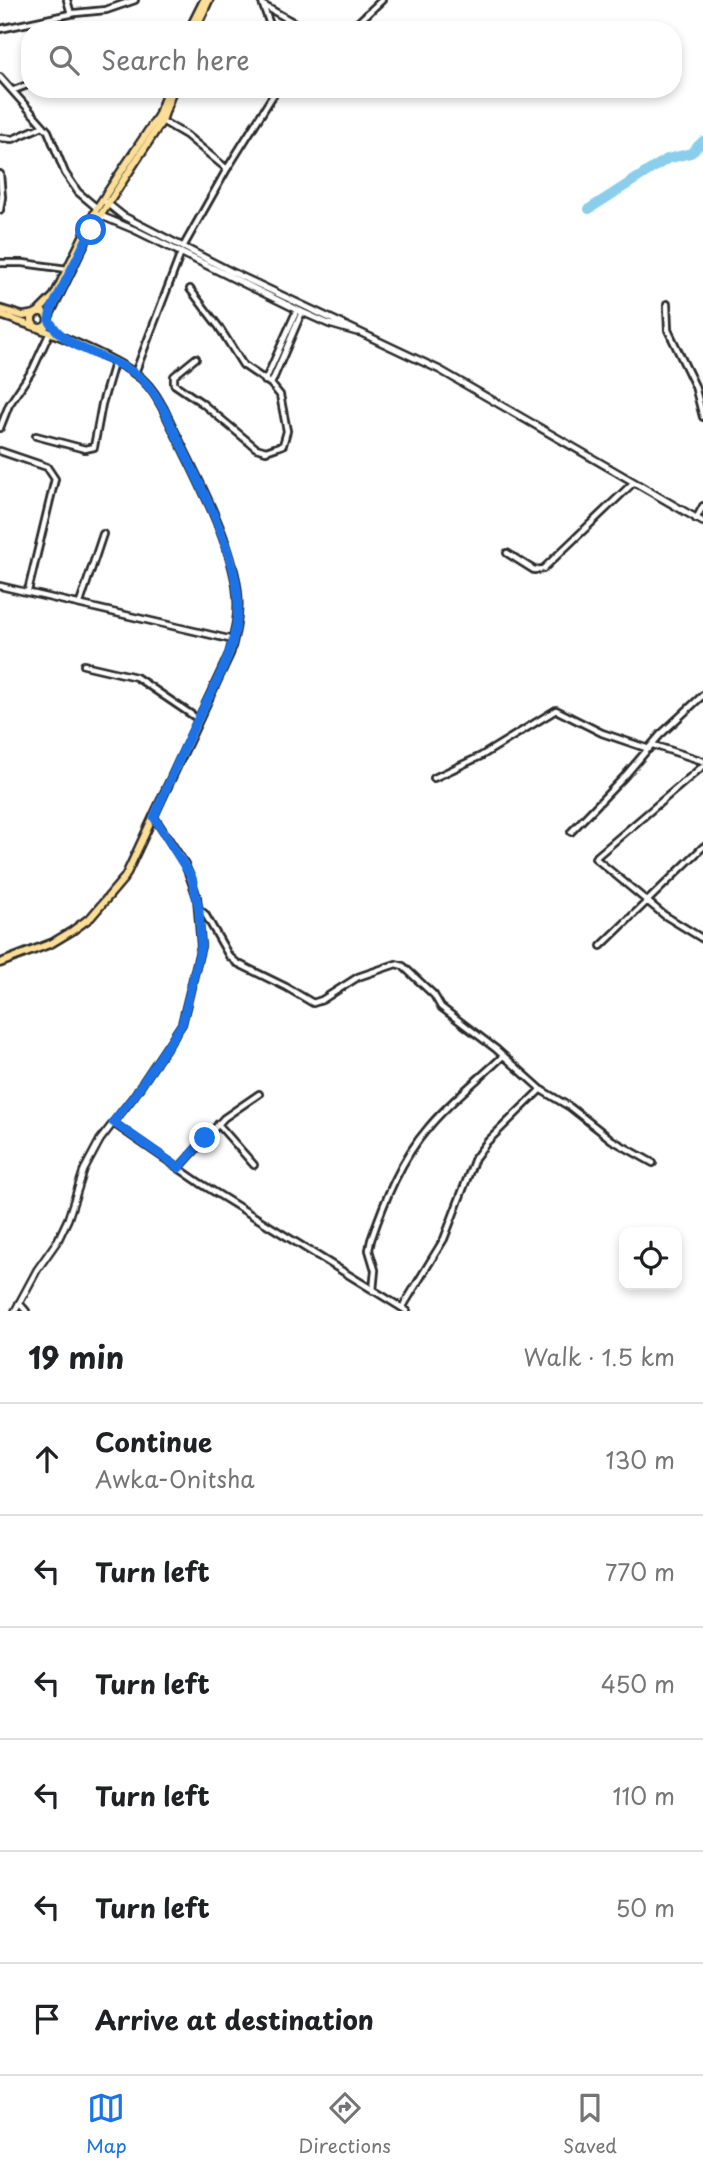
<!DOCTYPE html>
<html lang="en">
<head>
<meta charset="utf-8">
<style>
  body { margin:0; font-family:"Playpen Sans",sans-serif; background:#f2f2f2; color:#202124 }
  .controls { position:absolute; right:21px; bottom:21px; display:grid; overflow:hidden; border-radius:14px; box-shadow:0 4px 10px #0003 }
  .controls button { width:63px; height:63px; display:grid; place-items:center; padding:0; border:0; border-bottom:2px solid #e0e0e0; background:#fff; color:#202124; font:35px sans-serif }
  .stop { position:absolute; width:21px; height:21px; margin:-16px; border:5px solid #1a73e8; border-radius:50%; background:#fff }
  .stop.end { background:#1a73e8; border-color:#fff; box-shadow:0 2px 7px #0008 }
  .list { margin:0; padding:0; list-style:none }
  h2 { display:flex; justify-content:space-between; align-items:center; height:91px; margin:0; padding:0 28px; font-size:30px }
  h2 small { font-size:23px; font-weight:400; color:#757577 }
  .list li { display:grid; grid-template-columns:46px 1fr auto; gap:21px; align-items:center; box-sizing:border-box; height:112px; padding:0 28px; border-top:2px solid #e0e0e0 }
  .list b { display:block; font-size:26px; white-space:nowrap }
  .list p { margin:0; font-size:23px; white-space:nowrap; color:#757577 }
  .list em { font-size:23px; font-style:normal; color:#757577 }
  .icon { flex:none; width:38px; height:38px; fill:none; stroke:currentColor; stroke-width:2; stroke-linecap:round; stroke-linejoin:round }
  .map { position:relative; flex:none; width:703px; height:1311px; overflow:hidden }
  .search { position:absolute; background:#fff; box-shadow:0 4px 10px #0003; left:21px; right:21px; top:21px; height:77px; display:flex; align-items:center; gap:18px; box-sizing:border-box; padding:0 24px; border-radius:28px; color:#757577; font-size:26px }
  .sheet { height:763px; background:#fff }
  nav { display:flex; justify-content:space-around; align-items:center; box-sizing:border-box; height:98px; border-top:2px solid #e0e0e0; background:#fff; font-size:19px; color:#757577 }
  nav a { display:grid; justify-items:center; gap:4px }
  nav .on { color:#1a73e8 }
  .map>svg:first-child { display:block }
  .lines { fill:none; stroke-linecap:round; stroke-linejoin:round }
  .river { stroke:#8aceec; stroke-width:10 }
  .minor-casing { stroke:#2b2b2b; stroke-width:10 }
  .tertiary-casing { stroke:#2b2b2b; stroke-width:10 }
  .secondary-casing { stroke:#2b2b2b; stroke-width:10 }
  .primary-casing { stroke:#2b2b2b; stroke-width:11 }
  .minor { stroke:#fff; stroke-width:4.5 }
  .tertiary { stroke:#fff; stroke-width:5 }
  .secondary { stroke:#fff; stroke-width:5 }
  .primary { stroke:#fcde96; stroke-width:6 }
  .route { stroke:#1a73e8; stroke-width:9 }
</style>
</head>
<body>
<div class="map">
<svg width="703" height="1311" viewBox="0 0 703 1311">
  <rect width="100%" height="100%" fill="#fff"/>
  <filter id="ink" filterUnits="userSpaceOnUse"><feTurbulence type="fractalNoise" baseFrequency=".0143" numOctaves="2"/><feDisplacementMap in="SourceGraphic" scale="14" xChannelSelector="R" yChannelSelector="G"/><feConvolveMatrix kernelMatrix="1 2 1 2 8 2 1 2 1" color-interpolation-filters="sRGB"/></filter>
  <g filter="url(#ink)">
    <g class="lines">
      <path class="river" d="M589,209L667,159L691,153L703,141"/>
      <defs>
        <path id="minor" d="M67,0L71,14
          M261,0L272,30
          M263,5L307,30
          M0,29L75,13L106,10L135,0
          M350,30L382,0
          M0,77L48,131L65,173L78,192L97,208
          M14,90L30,84
          M162,121L186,135L227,169
          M0,138L13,139L43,126
          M0,174L2,197L0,210
          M183,247L227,169L277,89
          M0,263H23L67,269
          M190,289L219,327L243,365L271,384L280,395L287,431L283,445L266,451L256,448L202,403L174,384V376L196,358
          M667,304L668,330L695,386L703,417
          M135,373L181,253
          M265,381L297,310
          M271,384L302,312
          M0,428L9,405L33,369L50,332
          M36,436L85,449L94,447L102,404L114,363
          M0,451L47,467L55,479L28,591
          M696,519L703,506
          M507,553L534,570L543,569L633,483
          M0,586L233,640
          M80,603L103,534
          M84,665L136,677L198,719
          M653,745L703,761
          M703,766L595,858L664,915L703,939
          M434,778L481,756L556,710L602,733L649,749
          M571,832L624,777L660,735L703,695
          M199,909L205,914L229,956L237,963L286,987L313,1003L322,1000L358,977L396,964L403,966L434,995L441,1007L496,1049L543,1091L570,1107L612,1140L653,1163
          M601,946L703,847
          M113,1123L200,1183L407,1311
          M218,1124L254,1165
          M179,1168L224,1118L259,1094
          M373,1291L375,1270L369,1250L371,1240C384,1202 401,1159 428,1128C450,1101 478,1080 503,1056
          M19,1303L26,1311
          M402,1308L444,1239L475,1158L487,1142L541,1089"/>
        <path id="tertiary" d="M15,1311L37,1270L58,1240L68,1219L84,1170L100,1140L134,1096L182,1024L201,946L197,897L185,864L154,817"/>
        <path id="secondary" d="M103,200L123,216L230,271L440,370L703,522
          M99,215L135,230L302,312L329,324L357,332"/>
        <path id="primary" d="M189,30L204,0
          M195,30L209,0
          M0,309L23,316L35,314
          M32 320a8 8 0 1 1 16 0a8 8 0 1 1-16 0Z
          M38,312L54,296L97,208L158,116L168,89
          M0,315L35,327
          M48,318L91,230L162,121L173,89
          M0,963L52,943L72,931L91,917L125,877L230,653C234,637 238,622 238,605C239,550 188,461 164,410C158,399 152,388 142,379C124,363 65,337 40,329"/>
      </defs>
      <use href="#minor" class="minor-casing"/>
      <use href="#tertiary" class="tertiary-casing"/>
      <use href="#secondary" class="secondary-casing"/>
      <use href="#primary" class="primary-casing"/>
      <use href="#minor" class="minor"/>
      <use href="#tertiary" class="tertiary"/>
      <use href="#secondary" class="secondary"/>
      <use href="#primary" class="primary"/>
    </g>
  </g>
  <g class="lines" filter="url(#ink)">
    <path class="route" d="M91,230L51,310L49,320C66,351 110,355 137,375C149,384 156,397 164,410C188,462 238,549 238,604C238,650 212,689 193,729C179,758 167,788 154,817L192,878L199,909L201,946L182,1024L134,1096L113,1122L179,1168L205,1138"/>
  </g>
</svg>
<div class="controls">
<button><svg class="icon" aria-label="locate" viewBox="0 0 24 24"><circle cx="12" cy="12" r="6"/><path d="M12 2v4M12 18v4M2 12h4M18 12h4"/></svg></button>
</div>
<div class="stop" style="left:91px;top:230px"></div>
<div class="stop end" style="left:205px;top:1138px"></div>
<div class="search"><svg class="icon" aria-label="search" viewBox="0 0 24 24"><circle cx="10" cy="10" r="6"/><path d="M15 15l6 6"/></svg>Search here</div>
</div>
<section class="sheet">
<h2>19 min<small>Walk · 1.5 km</small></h2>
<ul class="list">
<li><svg class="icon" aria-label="ahead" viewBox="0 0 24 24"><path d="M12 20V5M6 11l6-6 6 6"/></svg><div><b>Continue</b><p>Awka-Onitsha</p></div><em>130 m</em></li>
<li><svg class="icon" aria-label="left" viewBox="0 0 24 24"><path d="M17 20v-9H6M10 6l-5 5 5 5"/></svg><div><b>Turn left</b></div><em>770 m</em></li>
<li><svg class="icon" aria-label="left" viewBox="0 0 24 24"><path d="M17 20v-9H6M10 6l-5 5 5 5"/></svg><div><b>Turn left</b></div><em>450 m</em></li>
<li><svg class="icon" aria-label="left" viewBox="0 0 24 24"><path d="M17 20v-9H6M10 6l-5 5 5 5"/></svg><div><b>Turn left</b></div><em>110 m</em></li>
<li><svg class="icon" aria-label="left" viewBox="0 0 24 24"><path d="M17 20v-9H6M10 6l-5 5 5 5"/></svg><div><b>Turn left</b></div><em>50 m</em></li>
<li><svg class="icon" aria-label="arrive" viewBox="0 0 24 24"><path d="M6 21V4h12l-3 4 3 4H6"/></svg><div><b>Arrive at destination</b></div></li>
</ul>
</section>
<nav>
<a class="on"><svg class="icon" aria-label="map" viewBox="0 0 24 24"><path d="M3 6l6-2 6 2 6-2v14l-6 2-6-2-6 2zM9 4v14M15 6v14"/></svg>Map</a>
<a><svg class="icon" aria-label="directions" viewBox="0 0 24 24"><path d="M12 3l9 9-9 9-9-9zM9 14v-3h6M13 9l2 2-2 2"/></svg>Directions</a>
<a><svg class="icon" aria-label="saved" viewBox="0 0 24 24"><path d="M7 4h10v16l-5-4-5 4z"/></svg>Saved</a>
</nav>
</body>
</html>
